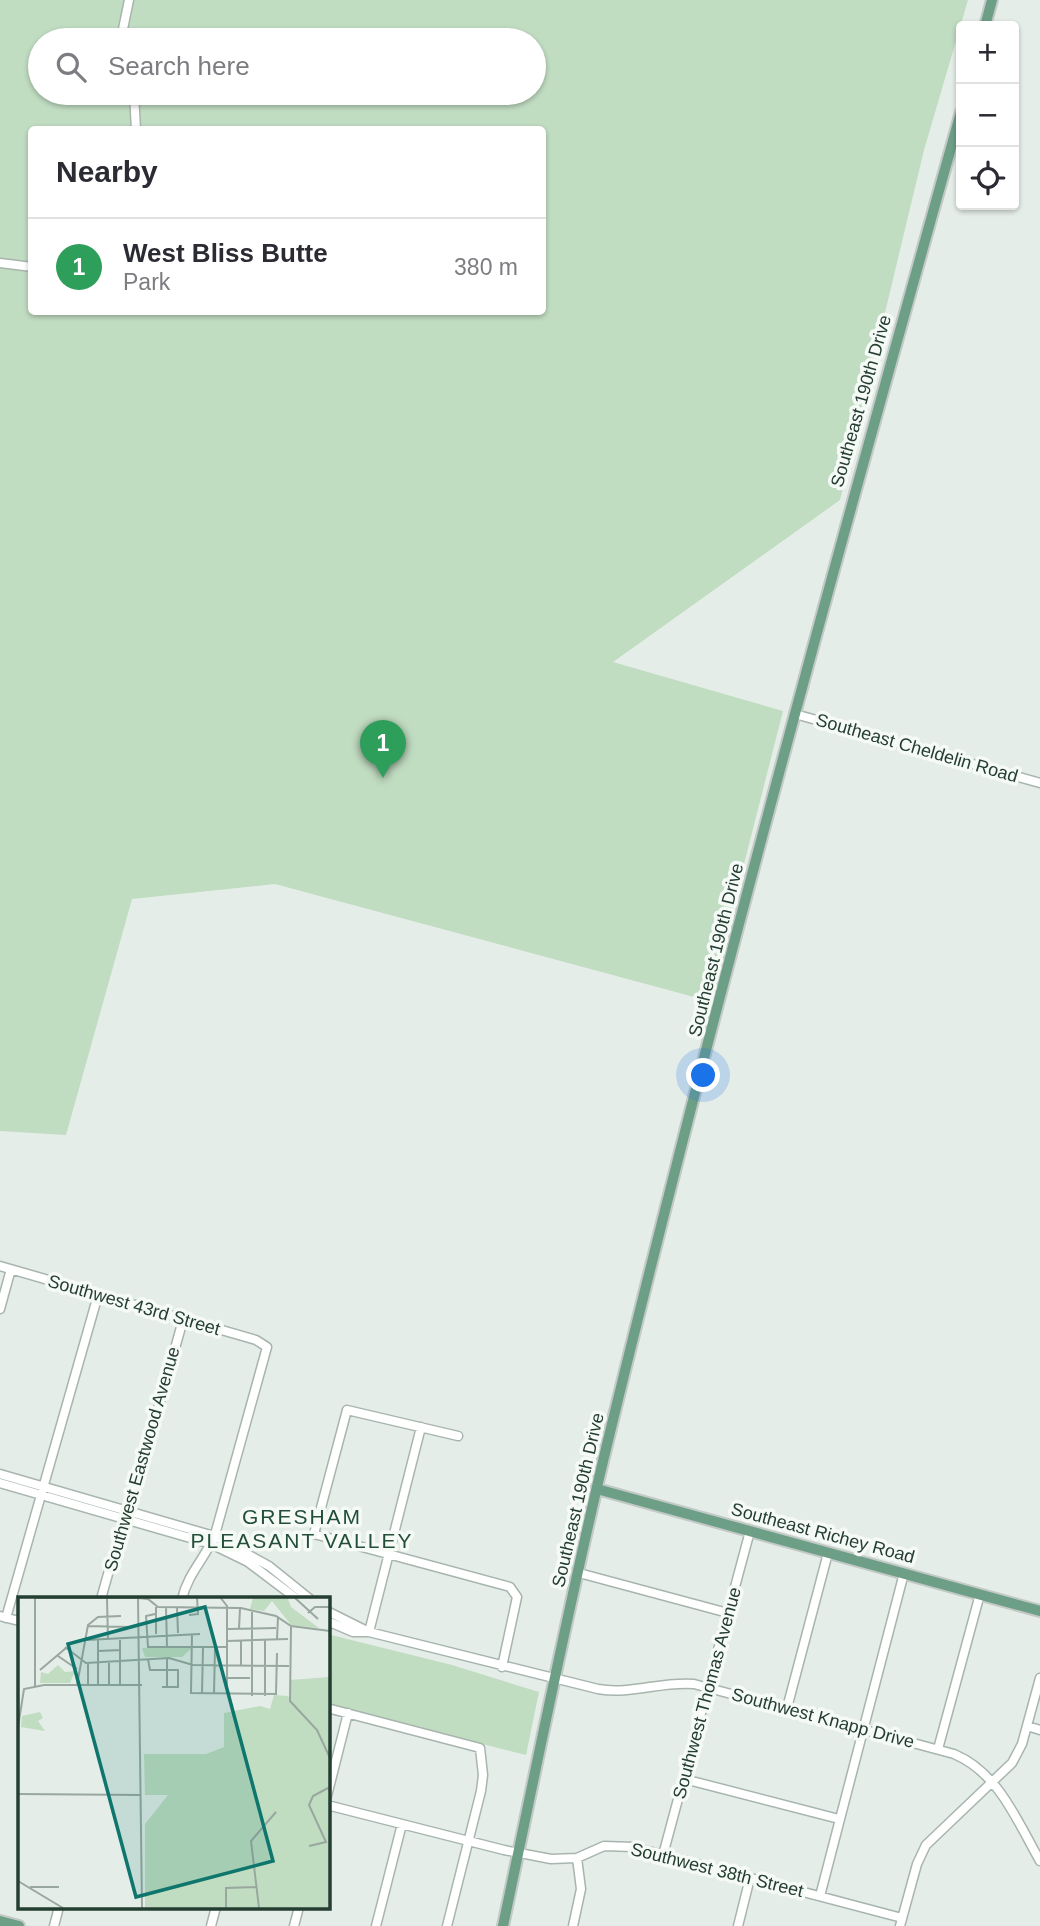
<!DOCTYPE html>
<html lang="en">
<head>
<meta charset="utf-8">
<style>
  body { margin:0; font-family:Helvetica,sans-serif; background:#f7f7f7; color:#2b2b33 }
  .controls { position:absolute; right:21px; top:21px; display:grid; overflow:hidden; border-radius:7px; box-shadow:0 2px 5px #0004 }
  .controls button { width:63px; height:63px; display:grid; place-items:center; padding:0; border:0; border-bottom:2px solid #e1e1e2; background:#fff; color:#2b2b33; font:35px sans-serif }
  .you { position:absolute; left:704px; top:1076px; width:24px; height:24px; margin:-18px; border:5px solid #fff; border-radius:50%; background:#1a73e8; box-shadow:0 0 0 10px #1a73e833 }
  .badge { display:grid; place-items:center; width:46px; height:46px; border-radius:50%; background:#e76c69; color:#fff; font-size:23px; font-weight:700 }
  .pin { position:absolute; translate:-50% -58px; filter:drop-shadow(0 2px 4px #0008) }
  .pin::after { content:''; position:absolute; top:37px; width:24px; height:21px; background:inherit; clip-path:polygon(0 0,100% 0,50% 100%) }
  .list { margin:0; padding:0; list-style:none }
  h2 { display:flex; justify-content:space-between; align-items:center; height:91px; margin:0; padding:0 28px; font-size:30px }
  h2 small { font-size:23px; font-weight:400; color:#7c7c81 }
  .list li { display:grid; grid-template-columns:46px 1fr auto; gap:21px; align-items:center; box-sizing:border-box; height:98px; padding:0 28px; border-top:2px solid #e1e1e2 }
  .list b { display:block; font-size:26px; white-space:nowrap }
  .list p { margin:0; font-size:23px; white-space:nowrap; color:#7c7c81 }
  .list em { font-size:23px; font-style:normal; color:#7c7c81 }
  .icon { flex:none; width:38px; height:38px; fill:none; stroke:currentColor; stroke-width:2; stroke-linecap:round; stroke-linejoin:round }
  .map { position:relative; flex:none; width:1040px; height:1926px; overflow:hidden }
  .search { position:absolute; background:#fff; box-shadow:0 2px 5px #0004; left:28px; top:28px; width:518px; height:77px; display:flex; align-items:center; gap:18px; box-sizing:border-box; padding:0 24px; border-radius:38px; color:#7c7c81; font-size:26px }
  .panel { position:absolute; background:#fff; box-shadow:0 2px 5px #0004; left:28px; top:126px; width:518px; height:189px; border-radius:7px }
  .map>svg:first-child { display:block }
  .green { fill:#c0dcc1; fill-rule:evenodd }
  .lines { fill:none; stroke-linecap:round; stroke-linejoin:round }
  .minor-casing { stroke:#a8b5ae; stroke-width:11 }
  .major-casing { stroke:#c2c9c6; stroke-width:14 }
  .minor { stroke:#fff; stroke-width:8 }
  .major { stroke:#6d9f87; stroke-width:10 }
  .labels { text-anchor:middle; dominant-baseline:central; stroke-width:7; stroke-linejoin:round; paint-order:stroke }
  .street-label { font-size:18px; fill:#253e32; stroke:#f6faf7 }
  .quarter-label { font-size:21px; letter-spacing:2px; fill:#234f3a; stroke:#f6faf7 }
  .inset-road { fill:none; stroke:#98a79f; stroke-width:2 }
  .view { fill:#0f766e; fill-opacity:0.15; stroke:#0f766e; stroke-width:3.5 }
  .inset-edge { fill:none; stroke:#253e32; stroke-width:3.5 }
</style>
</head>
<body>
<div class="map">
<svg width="1040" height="1926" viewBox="0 0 1040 1926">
  <rect width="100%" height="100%" fill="#e5ede8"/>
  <path class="green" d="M0,0H968L924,150L840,500L613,662L783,711L709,1001L275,884L132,899L66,1135L0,1131ZM40,40H534V93H40ZM32,130H542V312H32Z
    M327,1634L452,1665L539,1692L526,1755L327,1705Z"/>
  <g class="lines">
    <defs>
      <path id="minor" d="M125,40L123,29L129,0
        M134,93L136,130
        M0,263L32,267
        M795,714L1040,783
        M0,1266L256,1340L267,1347L216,1531C208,1556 188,1572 182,1599
        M0,1309L11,1269
        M458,1436L347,1410L314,1534L510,1587L517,1597L502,1667
        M0,1474L214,1536L269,1566L310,1599
        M0,1483L211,1544L248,1562L297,1599
        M579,1573L728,1613
        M101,1599L115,1549L125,1526L183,1320
        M327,1611L367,1631
        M0,1616L19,1621
        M6,1618L98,1295
        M327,1621L353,1632H369L598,1689C631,1695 661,1681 694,1684L954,1754C999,1773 1017,1821 1040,1861
        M369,1632L421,1427
        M327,1708L480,1748L483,1775L481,1791L447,1926
        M787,1708L828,1553
        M1027,1726L1040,1730
        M938,1749L980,1594
        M684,1779L839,1819
        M327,1796L348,1713
        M327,1805L504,1850L551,1859L577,1858L604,1846L633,1847L902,1918
        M663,1855L750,1531
        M820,1896L904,1573
        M54,1926L59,1907
        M211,1926L216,1907
        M294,1926L299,1907
        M376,1926L402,1824
        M573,1926L581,1889L577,1858
        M738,1926L750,1878
        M900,1926L917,1864L926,1845L1012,1763L1022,1744L1040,1678"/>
      <path id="major" d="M985,26L992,0
        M597,1489L1040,1611
        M0,1921L19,1926
        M503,1926C536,1769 567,1612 604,1457C713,1006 836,558 961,112"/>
    </defs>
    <use href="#minor" class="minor-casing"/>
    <use href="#major" class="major-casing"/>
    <use href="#minor" class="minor"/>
    <use href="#major" class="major"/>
  </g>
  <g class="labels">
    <g class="street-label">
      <text transform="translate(861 401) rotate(-74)">Southeast 190th Drive</text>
      <text transform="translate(917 748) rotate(16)">Southeast Cheldelin Road</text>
      <text transform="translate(716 950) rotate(-76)">Southeast 190th Drive</text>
      <text transform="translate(134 1305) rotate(16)">Southwest 43rd Street</text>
      <text transform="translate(142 1459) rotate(-74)">Southwest Eastwood Avenue</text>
      <text transform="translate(578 1500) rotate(-77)">Southeast 190th Drive</text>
      <text transform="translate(823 1533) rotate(15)">Southeast Richey Road</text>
      <text transform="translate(707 1693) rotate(-75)">Southwest Thomas Avenue</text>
      <text transform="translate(823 1718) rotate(15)">Southwest Knapp Drive</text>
      <text transform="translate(717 1870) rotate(14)">Southwest 38th Street</text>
    </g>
    <g class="quarter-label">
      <text x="302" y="1516">GRESHAM<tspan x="302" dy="24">PLEASANT VALLEY</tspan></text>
    </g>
  </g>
  <g transform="translate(18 1597)">
    <rect width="312" height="312" fill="#e5ede8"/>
    <path d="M274,0L270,2L273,10L301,31L273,28L254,4L246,14L232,12L235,1ZM124,51L173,50V52L164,60H127ZM40,68L47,75L57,74L52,86H22L23,75L30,77ZM311,80V311H127V227L150,198H127L126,157H188L206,150V116L242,109L252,112L256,98L270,99L272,103V83ZM22,115L25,121L20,124L27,134L3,130L4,119Z" fill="#c0dcc1"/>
    <path class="inset-road" d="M120,0L124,311M202,0L209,9V96M276,0L300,22M17,1H120M17,1V89M89,1L90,43M120,1L130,2L140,10L223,11L258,19L273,29L312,34M138,10V37M148,10L149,50M159,10L160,36M234,15V99M290,16L297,10H312M137,17L128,19L130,50H209M171,18L180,17L179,0M69,29L112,30M273,30L272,104L299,133L312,161M209,32L258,31M221,32L222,11M174,37L173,96L258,97L259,56M259,42L260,20M69,43L182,37M80,43V88M102,43V88M209,44L270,42M47,50L68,66L151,61L175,68L271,69M80,54L102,53M40,59L59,72M130,62L132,73H160V90H144M149,62V90M70,66V88M91,66V88M223,69V43M22,73L48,51M209,81H232M59,88L70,28L80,20L103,19M184,96L185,51M196,96L197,51M247,99V42M0,130L6,92L26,88H124M0,197L123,198M291,249L308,245L291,208L295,199L312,190M0,284L45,311M12,290H41M208,311V291L239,290M241,311L233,244L258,215"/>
    <path class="view" d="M187,10L255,264L118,300L50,47Z"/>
    <rect width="312" height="312" class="inset-edge"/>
  </g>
</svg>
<div class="controls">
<button>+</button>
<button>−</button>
<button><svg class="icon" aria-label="locate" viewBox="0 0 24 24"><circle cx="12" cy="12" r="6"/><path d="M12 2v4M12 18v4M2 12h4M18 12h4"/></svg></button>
</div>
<div class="you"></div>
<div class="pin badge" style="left:383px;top:778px;background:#2e9e5b">1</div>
<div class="search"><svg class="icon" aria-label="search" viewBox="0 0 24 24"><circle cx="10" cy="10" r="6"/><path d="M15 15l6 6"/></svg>Search here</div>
<section class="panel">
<h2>Nearby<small></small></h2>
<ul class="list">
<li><span class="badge" style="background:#2e9e5b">1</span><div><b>West Bliss Butte</b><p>Park</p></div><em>380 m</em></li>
</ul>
</section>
</div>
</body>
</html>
